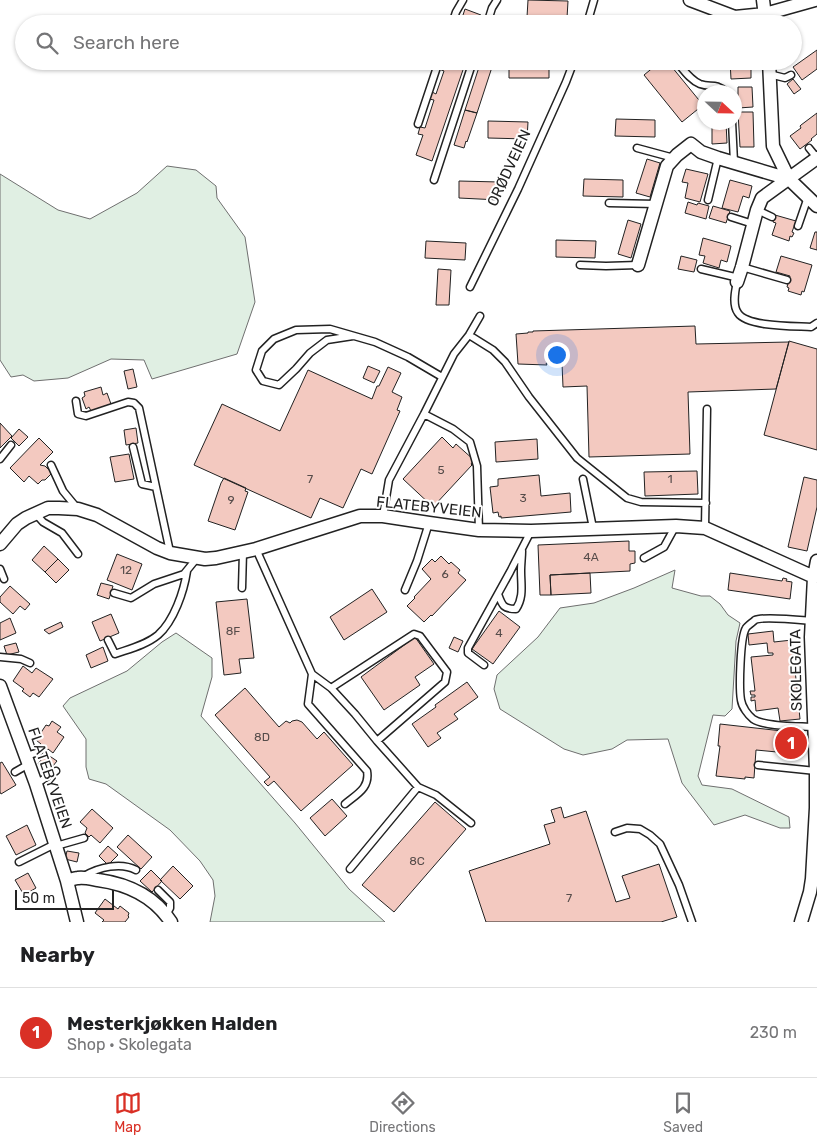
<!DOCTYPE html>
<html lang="en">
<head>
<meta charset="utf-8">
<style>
  body { margin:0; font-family:Rubik,sans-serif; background:#f6f6f6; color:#202124 }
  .compass { position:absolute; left:697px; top:85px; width:45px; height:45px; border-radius:50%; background:#fff; box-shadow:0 1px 4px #0004; rotate:112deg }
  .scale { position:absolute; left:15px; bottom:12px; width:99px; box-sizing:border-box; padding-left:5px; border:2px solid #222; border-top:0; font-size:14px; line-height:18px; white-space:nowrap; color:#222; -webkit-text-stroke:4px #fff; paint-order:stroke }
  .you { position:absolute; left:556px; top:354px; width:18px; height:18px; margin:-12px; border:4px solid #fff; border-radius:50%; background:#1a73e8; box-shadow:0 0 0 8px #1a73e833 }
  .badge { display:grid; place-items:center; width:32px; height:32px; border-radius:50%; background:#d93025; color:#fff; font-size:16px; font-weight:700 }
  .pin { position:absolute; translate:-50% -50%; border:2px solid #fff; box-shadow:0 1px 5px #0006 }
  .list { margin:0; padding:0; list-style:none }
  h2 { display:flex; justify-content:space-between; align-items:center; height:65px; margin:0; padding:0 20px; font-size:21px }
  h2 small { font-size:16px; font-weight:400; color:#757577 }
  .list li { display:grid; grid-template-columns:32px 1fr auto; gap:15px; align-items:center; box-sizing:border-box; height:90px; padding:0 20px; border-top:1px solid #e0e0e0 }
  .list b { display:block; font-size:19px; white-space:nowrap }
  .list p { margin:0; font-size:16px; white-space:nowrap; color:#757577 }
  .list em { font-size:16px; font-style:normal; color:#757577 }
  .icon { flex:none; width:28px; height:28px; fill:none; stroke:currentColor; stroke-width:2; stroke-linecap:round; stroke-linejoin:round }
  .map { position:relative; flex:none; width:817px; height:922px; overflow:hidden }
  .search { position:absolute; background:#fff; box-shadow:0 1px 4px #0004; left:15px; right:15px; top:15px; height:55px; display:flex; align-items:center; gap:12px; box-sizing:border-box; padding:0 18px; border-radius:28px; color:#757577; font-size:19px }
  .sheet { height:155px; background:#fff }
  nav { display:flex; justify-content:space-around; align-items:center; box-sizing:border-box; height:70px; border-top:1px solid #e0e0e0; background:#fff; font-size:14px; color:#757577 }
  nav a { display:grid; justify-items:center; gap:2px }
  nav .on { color:#d93025 }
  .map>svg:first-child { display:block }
  .green { fill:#e0efe3; stroke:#6f6f6f }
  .building { fill:#f3c9c0; stroke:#222 }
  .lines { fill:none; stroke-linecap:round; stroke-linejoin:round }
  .service-casing { stroke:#222; stroke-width:9 }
  .minor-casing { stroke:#222; stroke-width:15 }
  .service { stroke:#fff; stroke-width:6 }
  .minor { stroke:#fff; stroke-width:12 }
  .labels { text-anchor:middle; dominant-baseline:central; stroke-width:4; stroke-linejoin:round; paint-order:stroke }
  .number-label { font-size:12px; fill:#564c4a }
  .street-label { font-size:15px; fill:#222; stroke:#fff }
</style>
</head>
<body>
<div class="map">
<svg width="817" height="922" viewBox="0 0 817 922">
  <rect width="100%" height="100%" fill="#fff"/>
  <path class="green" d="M167,166L196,170L216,186L217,198L245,237L255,302L237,354L152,379L144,360L111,359L68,378L34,381L23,375L11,377L0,360V174L58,210L90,219L137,193Z
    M675,570L672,588L701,596H710L720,604L728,615L740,623L736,641L732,709L725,716L713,715L698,776L702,785L732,789L789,817L790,828H780L745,815L714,825L682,783L668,739L627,740L612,749L583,755L564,749L500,709L494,689L497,675L538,637L560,608L594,603L634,588Z
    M176,633L212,658V677L201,716L295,823L349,889L385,922H210L215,896L213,880L200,861L170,830L106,784L89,779L86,767V739L63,706L70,698L127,671L162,642Z"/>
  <path class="building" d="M528,0L568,1L567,18L527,17Z
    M465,9L481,15L479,24H460Z
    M817,50V69L802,80L793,67Z
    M447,61H466L432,161L416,155L423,135L418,134L420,127L425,128L434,100L429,99L432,92L436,94L444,71L439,69L442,62L446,64Z
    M481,61H494L477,113L465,110Z
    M509,61H549V78H509Z
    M661,61H667L703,105L682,122L644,75Z
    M730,61H751V78L731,79Z
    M793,79L801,89L794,94L787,84Z
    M738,87H752L753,107L738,108Z
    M465,110L477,113L467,142L466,141L464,148L454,145Z
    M738,112H753L754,147H740Z
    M817,113V134L811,139L812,140L800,149L790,136L801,128L800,126L801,125Z
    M616,119L655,120V137L615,136Z
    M488,121L528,122L527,139L488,138Z
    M712,122H726L727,143L712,144Z
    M647,159L660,163L650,197L636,193Z
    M686,169L708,174L700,202L685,198L688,183L682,182Z
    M584,179L623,180V197L583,196Z
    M730,180L752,186L749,198L743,196L738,212L722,208Z
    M459,181L499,182V200L459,198Z
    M688,202L697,205L698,203L709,206L706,219L685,213Z
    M713,206L730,211L726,223L709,218Z
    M775,215L796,221L792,232L794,233L792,237L790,236L789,241L772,235L776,223L773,222Z
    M628,220L641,224L631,258L618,254Z
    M815,232H817V250L810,248Z
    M703,238L731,246L727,262L721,260L719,268L703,263L705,256L699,255Z
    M556,240L596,241L595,258L556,257Z
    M426,241L466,243L465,260L425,258Z
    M681,256L697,260L694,272L678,269Z
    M781,256L812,265L804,292L802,291L801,295L788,291L789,288L787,287L790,276L776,272Z
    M438,269L451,270L449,305H436Z
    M695,326L696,344L789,342L776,389L688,392L690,454L589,457L587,386L563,387L562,363H546L547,365L518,364L516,334L528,333V332H533V331Z
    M789,341L817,349V450L764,435Z
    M368,366L380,371L374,383L363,378Z
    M388,367L401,373L392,392L402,397L397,410L400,411L372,474L361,469L343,508L320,498L311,518L194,465L222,404L280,431L308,370L372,399L377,386H379Z
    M133,369L137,387L128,389L124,371Z
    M101,387L103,395L107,393L111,404L91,411L89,407L86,409L82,398L85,396L84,392Z
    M0,423L12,436L0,448Z
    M136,428L138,443L126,445L124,430Z
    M19,429L28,437L19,446L11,438Z
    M442,437L453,448L456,444L474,460L471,464L472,465L433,507L403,479Z
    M39,438L53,452L40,465L45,466L52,473L45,480H42L38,484L29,476L24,482L10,468Z
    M537,439L538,459L496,462L495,442Z
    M129,454L134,479L115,482L110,457Z
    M697,471L698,494L645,496L644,472Z
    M539,475L541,496L570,493L571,512L501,518V516L499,517L498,512L493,513L490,487L498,486V479Z
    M804,477L817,480V507L807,551L788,547Z
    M224,478L246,488L245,491L248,492L235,530L208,521L221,483Z
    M629,541V551H635V563L630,564V571L550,575L551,595H540L538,545Z
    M44,546L58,559L45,572L32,560Z
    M117,554L142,564L132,590L107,580Z
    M441,556L449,564L451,562L460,570L458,573L466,580L432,616L431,615L424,622L407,606L415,598L414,597L431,579L422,569L432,559L435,562Z
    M58,559L69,570L56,583L45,572Z
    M590,573L591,593L551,595L550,575Z
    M730,573L782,581L783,578L787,579L786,581L792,582L790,599L728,590Z
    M101,583L113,586L109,599L97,595Z
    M10,586L30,604L25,610L20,606L13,614L0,602V597Z
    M372,589L387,612L344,640L330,617Z
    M247,599L254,658L239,659L241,673L224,675L216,602Z
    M499,611L520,627L493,664L472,649Z
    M111,614L119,633L100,641L92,622Z
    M10,618L16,633L0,640V623Z
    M61,622L63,627L49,634L44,630Z
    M773,631L774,642L792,640L800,719L780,721L778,708L756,711L755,700L751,701V697H755V695H751L750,691H755L751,657L773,655V653H768L767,643L749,645L748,634Z
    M415,637L434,664L415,677L420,685L384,710L361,677Z
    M454,637L463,641L458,652L449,648Z
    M16,643L19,652L7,655L4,646Z
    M103,647L108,661L91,668L86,655Z
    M23,666L32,673L36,668L53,679L39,697L33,693L30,697L22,691L24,689L13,681Z
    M467,682L478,697L454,714L458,719L437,733L441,738L428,747L412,724L436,707L435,705Z
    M245,688L279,727L286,721L290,723L292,721L297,720L302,722L317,739L324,732L353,765L301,811L274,781L268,786L264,782L270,777L215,715Z
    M52,721L61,727L57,732L64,737L53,753L48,749L47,751L40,746L41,744L36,740L46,725L49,726Z
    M720,724L800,733L798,754L756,750L754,778L745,777V779L716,776L720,746H718Z
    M45,753L57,761L48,772L38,764L41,760L40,759Z
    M2,762L16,785L1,794L0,792V763Z
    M332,799L347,816L325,836L310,818Z
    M435,802L466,829L394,912L362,885Z
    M561,807L564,818L586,811L616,902L630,898L622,876L659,864L677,917L661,922H486L469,871L550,844L544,825L555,822L551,810Z
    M92,809L113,828L100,843L91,835L89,837L85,833L87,828L80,822Z
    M27,825L36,845L16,855L6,836Z
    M128,835L152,857L141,869L117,847Z
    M108,846L118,855L108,865L99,856Z
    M67,851L79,853L77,862L65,859Z
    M173,866L193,886L180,899L160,880Z
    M151,870L162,881L152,892L140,881Z
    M28,873L36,888L24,895L15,880Z
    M105,899L118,909L120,906L129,913L128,916L129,917L125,922H102L104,920L95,913Z"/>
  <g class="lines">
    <defs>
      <path id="service" d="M452,24L456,12L463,0
        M487,24L492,8L497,0
        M587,24L594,0
        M676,61C683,69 690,80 700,84C711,88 715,82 726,92
        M769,74L785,78L791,75
        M732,122L734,162
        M418,124L439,61
        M637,148L674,158
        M809,148L817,158
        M434,180L473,61
        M708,200L718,158
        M609,203L656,204
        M757,210L772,217
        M731,217L753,224
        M798,226L808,197
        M580,265L606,266L638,265
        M742,267L787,280
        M701,269L739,278
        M737,282C735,291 732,305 738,313C747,327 794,326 811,327L817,323
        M470,287L518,189L566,82L574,61
        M469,335L493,350L505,362L529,397L577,458L627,498L641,502L706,503
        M353,336L327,340L310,353L296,369L279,385L263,381L256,370L262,351L274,339L296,330L330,329L375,342L408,357L442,377
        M76,401L78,414L86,416L128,402L134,403L139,408L170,552
        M424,414L453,429L470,442L477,466L479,530
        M133,447L142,484L156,487
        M0,459L11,445
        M51,465L63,491L77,508
        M583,479L593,528
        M35,513L43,522L62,533L78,554
        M383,516L389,480L424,414L454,354L469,335L480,316
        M705,528L707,409
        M256,549L312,674L331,688L355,714L377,741L418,787L436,795L471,823
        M644,558L664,547L675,527
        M0,569L4,579
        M242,588L243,552
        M405,590L417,561L429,523
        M114,593L131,598L154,584L184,574L197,558
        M498,594C502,605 503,609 516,609C524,597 521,585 521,571C521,564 522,557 522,551
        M812,621C800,620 763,616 755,620C753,622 747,626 746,628C740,637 739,689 741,700C742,707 748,715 753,719C765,727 799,726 814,727
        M108,640L115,654C129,649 146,645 158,635C174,621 184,591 187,571
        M0,657L21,659L30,663
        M484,665L468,653V648L510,572L531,531
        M312,674L308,704L367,771C370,788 357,794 345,804
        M331,688L414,634L420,636L447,672L445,682L377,741
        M26,756L39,752
        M758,765L816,771
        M15,772L29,764
        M36,784L56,771
        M615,832L627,828L640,829L650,835L660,844L679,885L692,922
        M56,846L84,838
        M19,862L55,844
        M350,869L418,787
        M84,876C99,867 121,862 136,870
        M158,890L170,902V908L166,915"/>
      <path id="minor" d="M690,0L735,17L765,14L815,0
        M763,0L766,24
        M769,61L773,146L789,179
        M638,265L667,166L677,155L691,144L701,152L718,158L789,179L817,206
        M737,282L742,267L757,210L762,198L817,158
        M0,544L17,524L26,518L48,508H59L78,509L97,515L157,548L170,553L205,559L216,558L256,549L360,516H383L429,523L479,530L531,531L676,526L705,528L814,577
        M0,686L36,784L67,881L77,922
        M67,881C70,880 74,878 78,878C84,877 92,879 98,880C127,884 154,896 171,922
        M801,922L810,892L812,879L816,808V771L811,637L814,577L817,561"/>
    </defs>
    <use href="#service" class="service-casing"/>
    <use href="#minor" class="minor-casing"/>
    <use href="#service" class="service"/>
    <use href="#minor" class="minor"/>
  </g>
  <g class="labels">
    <g class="number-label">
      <text x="441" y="470">5</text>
      <text x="310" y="479">7</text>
      <text x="670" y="479">1</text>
      <text x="523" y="498">3</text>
      <text x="231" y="500">9</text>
      <text x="591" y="557">4A</text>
      <text x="126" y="570">12</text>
      <text x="445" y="574">6</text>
      <text x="233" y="631">8F</text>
      <text x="499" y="633">4</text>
      <text x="262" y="737">8D</text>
      <text x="417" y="861">8C</text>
      <text x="569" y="898">7</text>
    </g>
    <g class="street-label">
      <text transform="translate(509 168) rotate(-65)">ORØDVEIEN</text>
      <text transform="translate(429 507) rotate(6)">FLATEBYVEIEN</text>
      <text transform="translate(796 670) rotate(-91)">SKOLEGATA</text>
      <text transform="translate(50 778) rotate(71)">FLATEBYVEIEN</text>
    </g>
  </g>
</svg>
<svg class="compass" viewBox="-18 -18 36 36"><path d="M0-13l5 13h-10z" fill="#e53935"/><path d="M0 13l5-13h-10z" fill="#757577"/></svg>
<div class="scale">50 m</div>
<div class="you"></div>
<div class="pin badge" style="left:791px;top:743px">1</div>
<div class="search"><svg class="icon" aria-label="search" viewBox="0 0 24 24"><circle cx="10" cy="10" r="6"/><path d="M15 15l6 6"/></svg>Search here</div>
</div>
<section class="sheet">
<h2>Nearby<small></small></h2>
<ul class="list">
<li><span class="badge">1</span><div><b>Mesterkjøkken Halden</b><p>Shop · Skolegata</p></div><em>230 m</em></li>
</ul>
</section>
<nav>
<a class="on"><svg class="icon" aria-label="map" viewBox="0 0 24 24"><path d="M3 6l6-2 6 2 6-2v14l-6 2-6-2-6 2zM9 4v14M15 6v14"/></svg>Map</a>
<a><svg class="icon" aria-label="directions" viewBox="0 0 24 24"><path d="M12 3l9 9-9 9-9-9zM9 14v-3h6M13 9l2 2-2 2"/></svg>Directions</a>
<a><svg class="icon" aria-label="saved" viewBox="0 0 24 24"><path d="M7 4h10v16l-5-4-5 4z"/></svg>Saved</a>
</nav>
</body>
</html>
